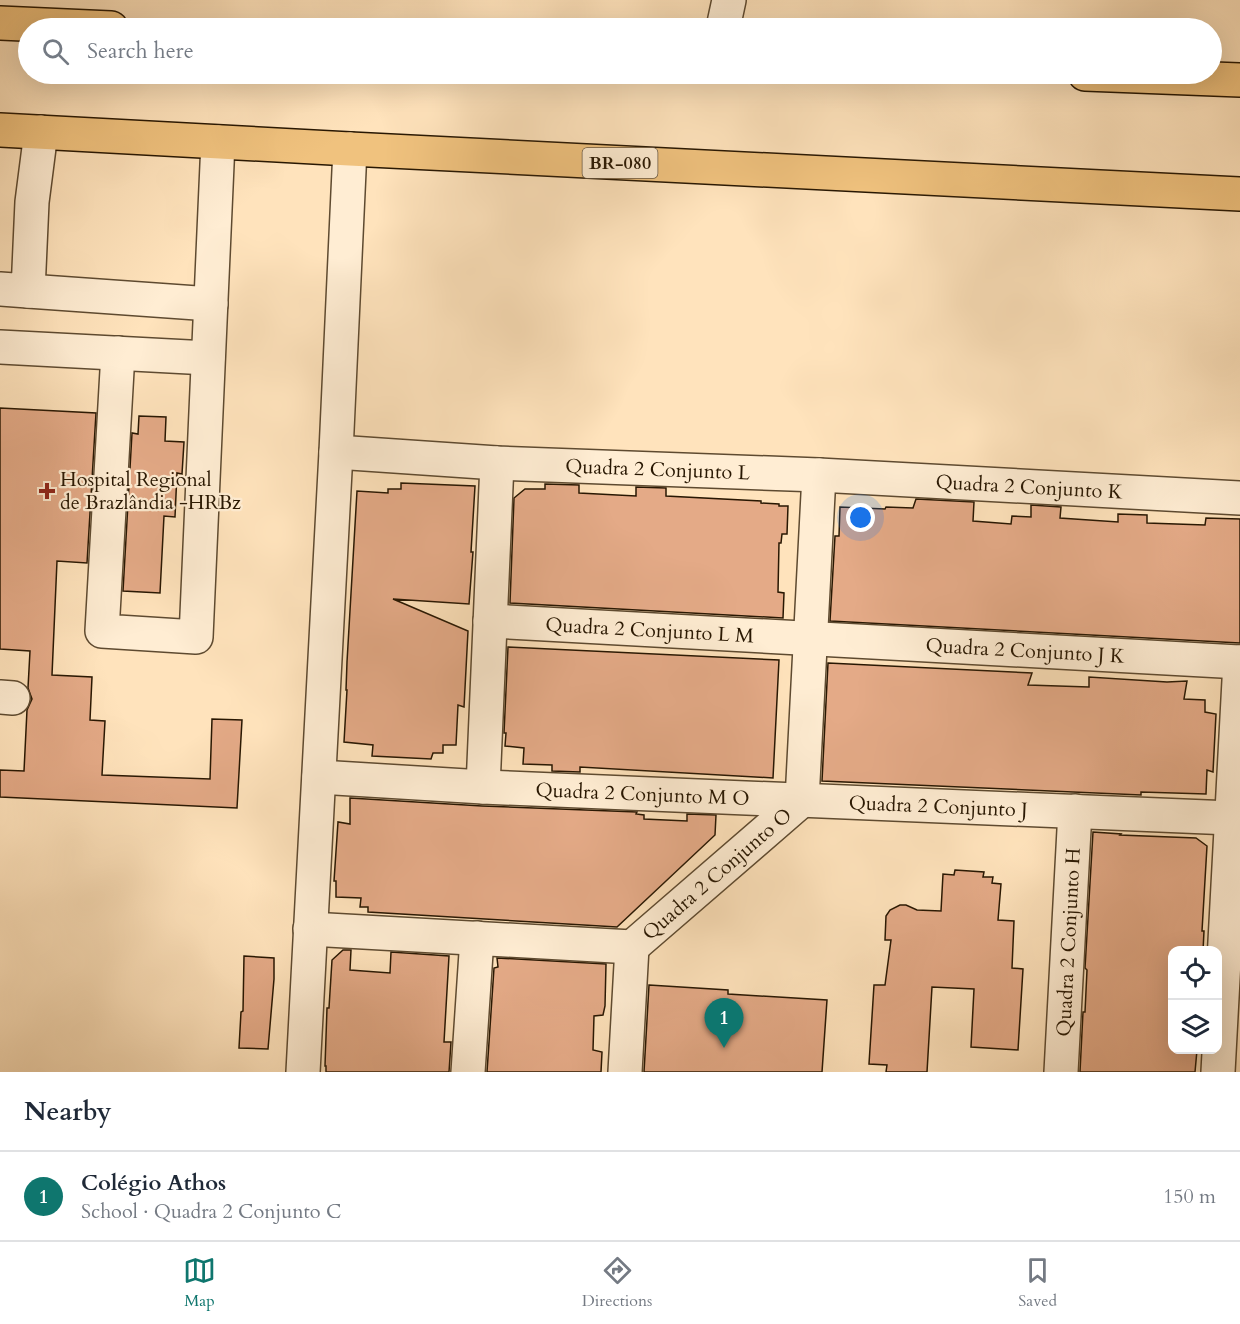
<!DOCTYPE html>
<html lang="en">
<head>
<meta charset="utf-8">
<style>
  body { margin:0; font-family:Cardo,serif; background:#f2f2f3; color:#1f2937 }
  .controls { position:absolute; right:18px; bottom:18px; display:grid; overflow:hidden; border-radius:12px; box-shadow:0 6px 24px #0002 }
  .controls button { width:54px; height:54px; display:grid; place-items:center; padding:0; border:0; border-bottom:2px solid #e0e1e3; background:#fff; color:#1f2937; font:30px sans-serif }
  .you { position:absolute; left:861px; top:518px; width:21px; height:21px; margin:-15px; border:4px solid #fff; border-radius:50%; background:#1a73e8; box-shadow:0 0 0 9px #1a73e833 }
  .badge { display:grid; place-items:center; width:39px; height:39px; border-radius:50%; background:#0f766e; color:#fff; font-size:20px; font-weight:700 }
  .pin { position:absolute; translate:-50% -50px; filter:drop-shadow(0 2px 3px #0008) }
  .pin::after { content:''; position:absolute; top:32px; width:21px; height:18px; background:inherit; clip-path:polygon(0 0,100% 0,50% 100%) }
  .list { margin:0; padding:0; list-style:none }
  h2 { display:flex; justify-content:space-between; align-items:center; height:78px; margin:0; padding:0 24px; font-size:26px }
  h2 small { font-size:20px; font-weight:400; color:#747a83 }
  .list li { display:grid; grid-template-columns:39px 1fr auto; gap:18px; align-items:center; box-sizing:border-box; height:90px; padding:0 24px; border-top:2px solid #e0e1e3 }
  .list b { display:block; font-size:22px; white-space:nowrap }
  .list p { margin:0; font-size:20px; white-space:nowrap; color:#747a83 }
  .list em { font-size:20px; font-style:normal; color:#747a83 }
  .icon { flex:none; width:33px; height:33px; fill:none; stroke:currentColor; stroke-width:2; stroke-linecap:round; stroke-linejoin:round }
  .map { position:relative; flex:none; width:1240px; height:1072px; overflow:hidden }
  .search { position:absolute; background:#fff; box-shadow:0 6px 24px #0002; left:18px; right:18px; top:18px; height:66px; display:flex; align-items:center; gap:15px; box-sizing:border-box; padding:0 21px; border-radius:33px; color:#747a83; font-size:22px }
  .sheet { height:168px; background:#fff }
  nav { display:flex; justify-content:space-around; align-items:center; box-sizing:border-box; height:84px; border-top:2px solid #e0e1e3; background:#fff; font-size:16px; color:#747a83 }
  nav a { display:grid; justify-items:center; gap:3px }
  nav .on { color:#0f766e }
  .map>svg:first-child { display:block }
  .building { fill:#e4aa87; stroke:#281702; stroke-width:1.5 }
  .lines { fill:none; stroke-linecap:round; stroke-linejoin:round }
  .minor-casing { stroke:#5e4a30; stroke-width:36 }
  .highway-casing { stroke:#281702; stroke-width:36 }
  .minor { stroke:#ffedd3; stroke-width:33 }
  .highway { stroke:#f0c27e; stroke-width:33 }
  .poi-dot { fill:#8f2418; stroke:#ffedd3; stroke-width:2 }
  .labels { text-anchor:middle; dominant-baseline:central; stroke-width:4.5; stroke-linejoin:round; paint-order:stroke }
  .shield { fill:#ffedd3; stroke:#685741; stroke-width:1.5 }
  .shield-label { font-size:18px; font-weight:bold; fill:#281702 }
  .street-label { font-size:20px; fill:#281702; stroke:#ffedd3 }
  .poi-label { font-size:20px; fill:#281702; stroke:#ffedd3; text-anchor:start }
</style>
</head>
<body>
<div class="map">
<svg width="1240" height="1072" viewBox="0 0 1240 1072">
  <rect width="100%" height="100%" fill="#ffe3bc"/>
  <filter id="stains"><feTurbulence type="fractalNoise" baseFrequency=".00333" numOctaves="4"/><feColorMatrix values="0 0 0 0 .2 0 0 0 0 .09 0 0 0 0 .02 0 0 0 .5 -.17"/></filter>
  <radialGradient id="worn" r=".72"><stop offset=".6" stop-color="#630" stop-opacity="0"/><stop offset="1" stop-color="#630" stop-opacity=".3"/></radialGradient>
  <path class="building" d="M0,408L96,413L87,563L57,561L52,675L92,677L90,720L105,721L102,775L210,779L212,719L242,720L237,808L0,797V770L24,771L27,710L32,699L28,688L30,651L0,649Z
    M139,416L166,417L165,441L184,442L182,474L177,473L175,517L164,516L160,593L123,591L132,433L138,434Z
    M401,483L475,486L471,552H473L469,604L393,599L468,631L464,707L458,705L456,745H443V753H433L431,759L372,756L373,745L344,742L347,690H346L347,662L357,491L388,493V489H401Z
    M545,484L579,485V493L636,496V487L666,488V496L761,501V503L779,504V506H788L787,534H782L781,543H779L778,592L784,593L783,618L510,603L514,498L525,489H545Z
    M916,499L974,502L973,521L1011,524L1012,516L1031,517V505L1061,507L1060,518L1118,522V514L1147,515V523L1205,525L1206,518L1240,519V643L830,621L835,536H839L840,507L885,509L886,507L913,508Z
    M508,647L779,660L773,778L580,767V772L552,771V765L523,764L524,748L505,746L506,733H504Z
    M828,663L1032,673L1028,685L1089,687V677L1167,682L1187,681L1184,699L1205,700V712L1216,714L1213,772L1207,770L1206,794L1141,792V795L822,781Z
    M350,798L482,806L637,812L636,814L644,815V819L687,821V814L716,815L715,835L617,927L368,912V907H360L361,898L336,897V881H334L338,822L350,824Z
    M1093,832L1121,834L1120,835L1196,838L1207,846L1202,931H1204L1203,951H1173V1050H1197L1195,1072H1080L1083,1012H1085L1087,970L1085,968Z
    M955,870L984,872L983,877H993L992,883L1001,884L998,920L1014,921L1012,968L1023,969L1018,1050L971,1047L974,989L932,987L927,1072H886L887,1065L869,1064L874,985H885L891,940H885L886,916L890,910L900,905H906L917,910L941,911L943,874L954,875Z
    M343,950H351L350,970L390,973L391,952L449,956L444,1042H451L449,1072H326V1066H325L327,1008H329L332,960Z
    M244,956L274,958V979L268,1049L239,1048L241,1012L243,1011Z
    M497,958L606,964L605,1006L603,1015L594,1016L593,1050L602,1052L601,1072H487L494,968L498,967Z
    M649,985L728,990V994L827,1000L822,1072H644Z"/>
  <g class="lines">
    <defs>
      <g id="minor">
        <path d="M723,28L729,0"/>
        <path d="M0,289L28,291L32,202L41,132"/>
        <path d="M28,291L211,304"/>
        <path d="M0,347L208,358"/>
        <path d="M118,353L102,631L196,637L218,142"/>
        <path id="s1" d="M336,452L497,463L819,475L1240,498"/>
        <path id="s2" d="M490,621L1240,662"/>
        <path d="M0,697L13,698"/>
        <path id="s3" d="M319,777L483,787L1231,818"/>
        <path d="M483,787L497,463"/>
        <path d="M802,800L819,475"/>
        <path d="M310,929L632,947"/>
        <path id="s4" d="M632,947L802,800"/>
        <path d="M303,1072L336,452L350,149"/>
        <path d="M468,1072L477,938"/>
        <path d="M625,1072L632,947"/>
        <path id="s5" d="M1061,1072L1075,811"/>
        <path d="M1218,1072L1240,662"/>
      </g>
      <path id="highway" d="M0,23L111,28
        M1085,74L1240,80
        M0,130L350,149L1240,194"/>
    </defs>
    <use href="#minor" class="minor-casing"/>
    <use href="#highway" class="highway-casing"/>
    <use href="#minor" class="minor"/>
    <use href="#highway" class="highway"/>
  </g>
  <path class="poi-dot" d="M44 482h6v6h6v6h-6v6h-6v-6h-6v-6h6z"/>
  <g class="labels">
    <rect class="shield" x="582.5" y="148" width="75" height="30" rx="4.5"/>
    <g class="shield-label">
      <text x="620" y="163">BR-080</text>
    </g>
    <g class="street-label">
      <text stroke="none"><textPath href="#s1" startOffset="322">Quadra 2 Conjunto L</textPath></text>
      <text stroke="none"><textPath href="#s1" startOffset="694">Quadra 2 Conjunto K</textPath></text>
      <text stroke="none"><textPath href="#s2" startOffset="160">Quadra 2 Conjunto L M</textPath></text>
      <text stroke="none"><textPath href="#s2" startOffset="536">Quadra 2 Conjunto J K</textPath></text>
      <text stroke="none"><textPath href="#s3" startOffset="324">Quadra 2 Conjunto M O</textPath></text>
      <text stroke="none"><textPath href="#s3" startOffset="620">Quadra 2 Conjunto J</textPath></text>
      <text stroke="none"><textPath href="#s4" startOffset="112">Quadra 2 Conjunto O</textPath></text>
      <text stroke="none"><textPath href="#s5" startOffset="130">Quadra 2 Conjunto H</textPath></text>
    </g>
    <g class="poi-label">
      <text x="60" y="479">Hospital Regional<tspan x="60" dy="23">de Brazlândia -HRBz</tspan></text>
    </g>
  </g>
  <rect width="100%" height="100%" filter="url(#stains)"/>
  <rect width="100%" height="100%" fill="url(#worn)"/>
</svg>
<div class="controls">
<button><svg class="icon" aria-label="locate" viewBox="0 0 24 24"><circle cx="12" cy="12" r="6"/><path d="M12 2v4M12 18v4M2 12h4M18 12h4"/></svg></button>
<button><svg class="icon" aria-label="layers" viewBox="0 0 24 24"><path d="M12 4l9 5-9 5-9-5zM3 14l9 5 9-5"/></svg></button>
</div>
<div class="you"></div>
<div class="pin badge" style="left:724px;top:1048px">1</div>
<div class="search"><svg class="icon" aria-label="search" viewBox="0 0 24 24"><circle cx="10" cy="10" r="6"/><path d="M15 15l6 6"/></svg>Search here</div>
</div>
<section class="sheet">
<h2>Nearby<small></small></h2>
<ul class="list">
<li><span class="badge">1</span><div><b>Colégio Athos</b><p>School · Quadra 2 Conjunto C</p></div><em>150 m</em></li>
</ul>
</section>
<nav>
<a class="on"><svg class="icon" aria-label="map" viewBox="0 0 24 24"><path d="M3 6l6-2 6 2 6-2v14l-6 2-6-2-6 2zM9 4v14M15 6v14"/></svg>Map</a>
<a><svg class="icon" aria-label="directions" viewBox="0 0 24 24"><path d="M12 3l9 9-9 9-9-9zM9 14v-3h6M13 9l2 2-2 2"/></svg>Directions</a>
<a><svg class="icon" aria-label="saved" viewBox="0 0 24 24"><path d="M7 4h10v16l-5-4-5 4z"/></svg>Saved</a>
</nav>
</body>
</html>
